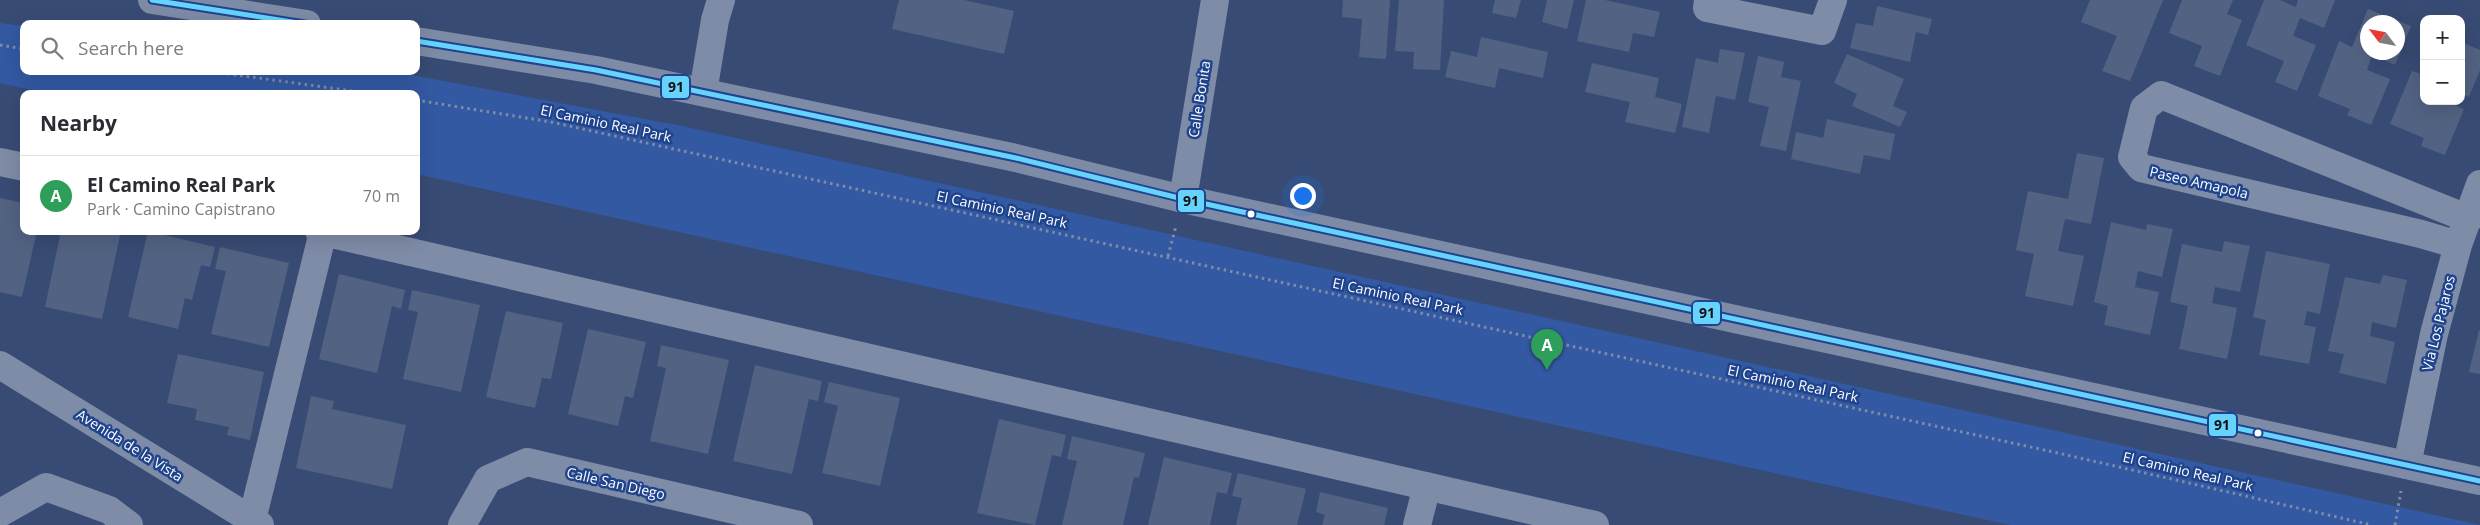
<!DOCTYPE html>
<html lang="en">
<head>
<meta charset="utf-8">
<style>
  body { margin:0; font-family:"Open Sans",sans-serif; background:#f7f7f7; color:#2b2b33 }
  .controls { position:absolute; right:15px; top:15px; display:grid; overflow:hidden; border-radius:10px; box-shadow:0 5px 20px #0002 }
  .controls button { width:45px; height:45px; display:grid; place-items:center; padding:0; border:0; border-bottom:1px solid #e1e1e2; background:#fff; color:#2b2b33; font:25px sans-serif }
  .compass { position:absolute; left:2360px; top:15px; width:45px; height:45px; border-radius:50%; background:#fff; box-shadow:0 5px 20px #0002; rotate:302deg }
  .you { position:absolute; left:1302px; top:195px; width:18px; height:18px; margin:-12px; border:4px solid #fff; border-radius:50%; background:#1a73e8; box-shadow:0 0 0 8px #1a73e833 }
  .badge { display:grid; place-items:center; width:32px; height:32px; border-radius:50%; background:#ea580c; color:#fff; font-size:16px; font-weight:700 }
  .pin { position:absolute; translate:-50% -41px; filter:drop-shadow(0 1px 2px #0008) }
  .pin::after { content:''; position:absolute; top:26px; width:18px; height:15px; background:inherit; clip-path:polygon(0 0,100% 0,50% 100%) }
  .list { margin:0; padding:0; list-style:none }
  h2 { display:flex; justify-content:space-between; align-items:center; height:65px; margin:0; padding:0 20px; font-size:21px }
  h2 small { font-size:16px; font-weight:400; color:#7c7c81 }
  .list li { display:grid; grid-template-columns:32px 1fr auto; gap:15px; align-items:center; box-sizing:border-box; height:80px; padding:0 20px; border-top:1px solid #e1e1e2 }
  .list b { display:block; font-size:19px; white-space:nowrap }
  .list p { margin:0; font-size:16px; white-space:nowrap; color:#7c7c81 }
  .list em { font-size:16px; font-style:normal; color:#7c7c81 }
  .icon { flex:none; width:28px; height:28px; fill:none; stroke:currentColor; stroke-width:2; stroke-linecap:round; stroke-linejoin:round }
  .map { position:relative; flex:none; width:2480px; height:525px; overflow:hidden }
  .search { position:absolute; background:#fff; box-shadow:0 5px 20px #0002; left:20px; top:20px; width:400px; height:55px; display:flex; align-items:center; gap:12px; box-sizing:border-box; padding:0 18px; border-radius:10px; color:#7c7c81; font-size:19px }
  .panel { position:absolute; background:#fff; box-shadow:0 5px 20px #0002; left:20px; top:90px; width:400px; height:145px; border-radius:10px }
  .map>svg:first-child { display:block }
  .green { fill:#3359a3 }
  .building { fill:#526282; fill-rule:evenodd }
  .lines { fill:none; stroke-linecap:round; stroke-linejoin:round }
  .path { stroke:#7f8ca7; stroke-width:3; stroke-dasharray:2.5 4; stroke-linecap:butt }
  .minor { stroke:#7f8ca7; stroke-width:28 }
  .major { stroke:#7e8ba7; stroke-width:28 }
  .bus-1-casing { stroke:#1f438d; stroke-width:9 }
  .bus-1 { stroke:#66d3fc; stroke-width:5 }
  .bus-dot { fill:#fff; stroke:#1f438d; stroke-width:2 }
  .labels { text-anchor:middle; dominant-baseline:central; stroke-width:5; stroke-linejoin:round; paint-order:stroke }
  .street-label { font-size:14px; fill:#fff; stroke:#1f438d }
  .line-badge { stroke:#1f438d; stroke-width:2 }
  .pale-badge-label { font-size:14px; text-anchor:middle; font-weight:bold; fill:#111 }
</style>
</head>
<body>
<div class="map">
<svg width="2480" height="525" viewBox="0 0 2480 525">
  <rect width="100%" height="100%" fill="#384b74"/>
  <path class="green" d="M0,23L24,26V71H390L682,126L2480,525H2010L416,174V94H50L0,83Z"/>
  <path class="building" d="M899,0H964L1014,11L1004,54L892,29Z
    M1343,0H1390L1386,59L1359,57L1362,19L1342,17Z
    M1399,0H1444L1440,70L1413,69L1414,52L1395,51Z
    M1495,0H1521L1516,18L1492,13Z
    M1547,0H1574L1567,29L1542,22Z
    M1586,0H1605L1660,12L1654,37L1633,33L1629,52L1577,41Z
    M2090,0H2163L2130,81L2102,71L2117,36L2081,22Z
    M2182,0H2233L2227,14L2242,20L2220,76L2194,66L2202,46L2169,33Z
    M2264,0H2280L2296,7L2298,0H2335L2324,28L2300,18L2293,36L2316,45L2297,91L2275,82L2284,61L2246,45Z
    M1877,6L1932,19L1928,35L1916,32L1910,62L1850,48L1856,23L1873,26Z
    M2368,9L2411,26L2395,65L2372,55L2367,70L2390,79L2371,125L2347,115L2350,109L2318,96L2339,41L2352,47ZM2368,22H2398V52H2368Z
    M1481,37L1548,52L1543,78L1499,68L1495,88L1445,77L1451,51L1477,57Z
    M2461,42L2480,50V70L2469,97L2461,93Z
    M1720,49L1745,53L1735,100L1716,96L1709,133L1682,127L1696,58L1718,63Z
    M1847,54L1904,79L1893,106L1907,112L1900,127L1852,106L1857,94L1834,83Z
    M1758,56L1784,62L1781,77L1801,81L1786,151L1760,146L1769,107L1748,102Z
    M1592,63L1659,78L1655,97L1682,104L1675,133L1625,122L1630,102L1585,92Z
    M2412,71L2424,75V101H2444L2464,109L2445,155L2421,146L2424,138L2390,124Z
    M1827,119L1895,134L1890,160L1864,155L1860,174L1791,159L1796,132L1823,138Z
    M2077,153L2104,158L2091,224L2065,219L2058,251L2084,256L2073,306L2025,296L2034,254L2016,250L2028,191L2068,199Z
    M0,198L24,203V231H37L22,297L0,292Z
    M2111,222L2146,230L2147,224L2173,229L2162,277L2138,271L2135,287L2159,292L2150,335L2104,325L2108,306L2094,302Z
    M61,231H121L102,319L45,307Z
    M148,231L215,247L210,267L201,265L192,300L185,298L178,329L128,317Z
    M2224,241L2250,246L2240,292L2215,287L2212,303L2237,308L2227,359L2179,349L2188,306L2170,302L2182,244L2222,252Z
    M220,247L289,263L269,347L211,334L226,271L215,269Z
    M2266,251L2330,264L2320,314L2307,311L2304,325L2316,327L2309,364L2259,355L2266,320L2253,317Z
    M339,274L405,290L401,309L392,306L377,373L319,359Z
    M2383,275L2407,280L2396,328L2372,322L2370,336L2395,342L2386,384L2339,373L2344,354L2328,351L2345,277L2380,284Z
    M412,290L480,305L461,392L403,379L418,312L408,310Z
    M506,311L563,323L551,379L542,378L535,408L486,397Z
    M588,329L646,342L633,398L625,396L618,426L568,414Z
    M2479,330H2480V374L2469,372Z
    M661,345L729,360L708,454L650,441L666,368L657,366Z
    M178,354L264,372L250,440L227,435L229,427L195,420L197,409L167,403Z
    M755,365L822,381L818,401L809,399L792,474L733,461Z
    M829,382L900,398L880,486L822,473L838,406L824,402Z
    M311,396L334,401L332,409L406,425L392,489L296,468Z
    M999,419L1066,435L1061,457L1052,455L1035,525L977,513Z
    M1072,436L1145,453L1139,478L1134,477L1123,525H1062L1077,461L1067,459Z
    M1164,457L1232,473L1227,494L1217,492L1210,525H1148Z
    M1238,473L1306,489L1297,525H1236L1242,498L1232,496Z
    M1320,492L1388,508L1384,525H1322L1325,515L1316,512Z"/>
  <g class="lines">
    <path class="path" d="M0,45L24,49
      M208,71L374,94
      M416,100L551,122L2058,453L2372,525
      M1168,256L1176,226
      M2395,525L2401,491"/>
    <path class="minor" d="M1708,0L1707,8L1822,31L1833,0
      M703,92L715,20L721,0
      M0,162L24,167
      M1183,199L1215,0
      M319,231L1595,525
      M2458,245L2421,234L2141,168L2132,157L2144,108L2161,95L2469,219
      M0,365L260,525
      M2407,465L2434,334L2458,245L2480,184
      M0,513L46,487L109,510L129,525
      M252,520L323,232
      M462,525L488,479L527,462L799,525
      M1417,525L1427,486"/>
    <path class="major" d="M152,0L307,24
      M416,41L596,70L1016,158L1183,199L2480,481"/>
    <defs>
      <path id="bus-1" d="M152,0L305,24
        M416,41L596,70L1016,158L1183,199L2480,481"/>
    </defs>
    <use href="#bus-1" class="bus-1-casing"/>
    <use href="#bus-1" class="bus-1"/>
  </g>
  <g class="bus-dot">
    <circle cx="1251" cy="214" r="4.5"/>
    <circle cx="2258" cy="433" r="4.5"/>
  </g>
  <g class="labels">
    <g class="street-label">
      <text transform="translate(1199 99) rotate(-81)">Calle Bonita</text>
      <text transform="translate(606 123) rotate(12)">El Caminio Real Park</text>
      <text transform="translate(2199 182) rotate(13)">Paseo Amapola</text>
      <text transform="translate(1002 209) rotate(12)">El Caminio Real Park</text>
      <text transform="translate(1398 296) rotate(12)">El Caminio Real Park</text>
      <text transform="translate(2438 323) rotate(-76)">Via Los Pajaros</text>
      <text transform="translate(1793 383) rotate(12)">El Caminio Real Park</text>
      <text transform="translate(130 445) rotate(32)">Avenida de la Vista</text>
      <text transform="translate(2188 471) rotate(13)">El Caminio Real Park</text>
      <text transform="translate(616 483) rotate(13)">Calle San Diego</text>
    </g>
  </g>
  <g class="line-badge">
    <rect x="661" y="75" width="29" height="24" rx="5" fill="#66d3fc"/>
    <rect x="1177" y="189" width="28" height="24" rx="5" fill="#66d3fc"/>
    <rect x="1692" y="301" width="29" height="24" rx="5" fill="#66d3fc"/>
    <rect x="2208" y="413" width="29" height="24" rx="5" fill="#66d3fc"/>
  </g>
  <g class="pale-badge-label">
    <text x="676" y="92">91</text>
    <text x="1191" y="206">91</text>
    <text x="1707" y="318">91</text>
    <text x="2222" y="430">91</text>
  </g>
</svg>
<div class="controls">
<button>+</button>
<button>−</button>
</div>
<svg class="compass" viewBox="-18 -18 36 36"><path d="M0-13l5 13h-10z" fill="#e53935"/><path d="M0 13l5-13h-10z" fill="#7c7c81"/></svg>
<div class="you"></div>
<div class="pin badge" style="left:1547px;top:370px;background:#2e9e5b">A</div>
<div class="search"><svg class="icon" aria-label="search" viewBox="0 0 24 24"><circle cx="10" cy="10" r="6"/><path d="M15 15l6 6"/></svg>Search here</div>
<section class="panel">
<h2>Nearby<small></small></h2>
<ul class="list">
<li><span class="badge" style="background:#2e9e5b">A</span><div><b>El Camino Real Park</b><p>Park · Camino Capistrano</p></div><em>70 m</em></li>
</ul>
</section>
</div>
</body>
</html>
